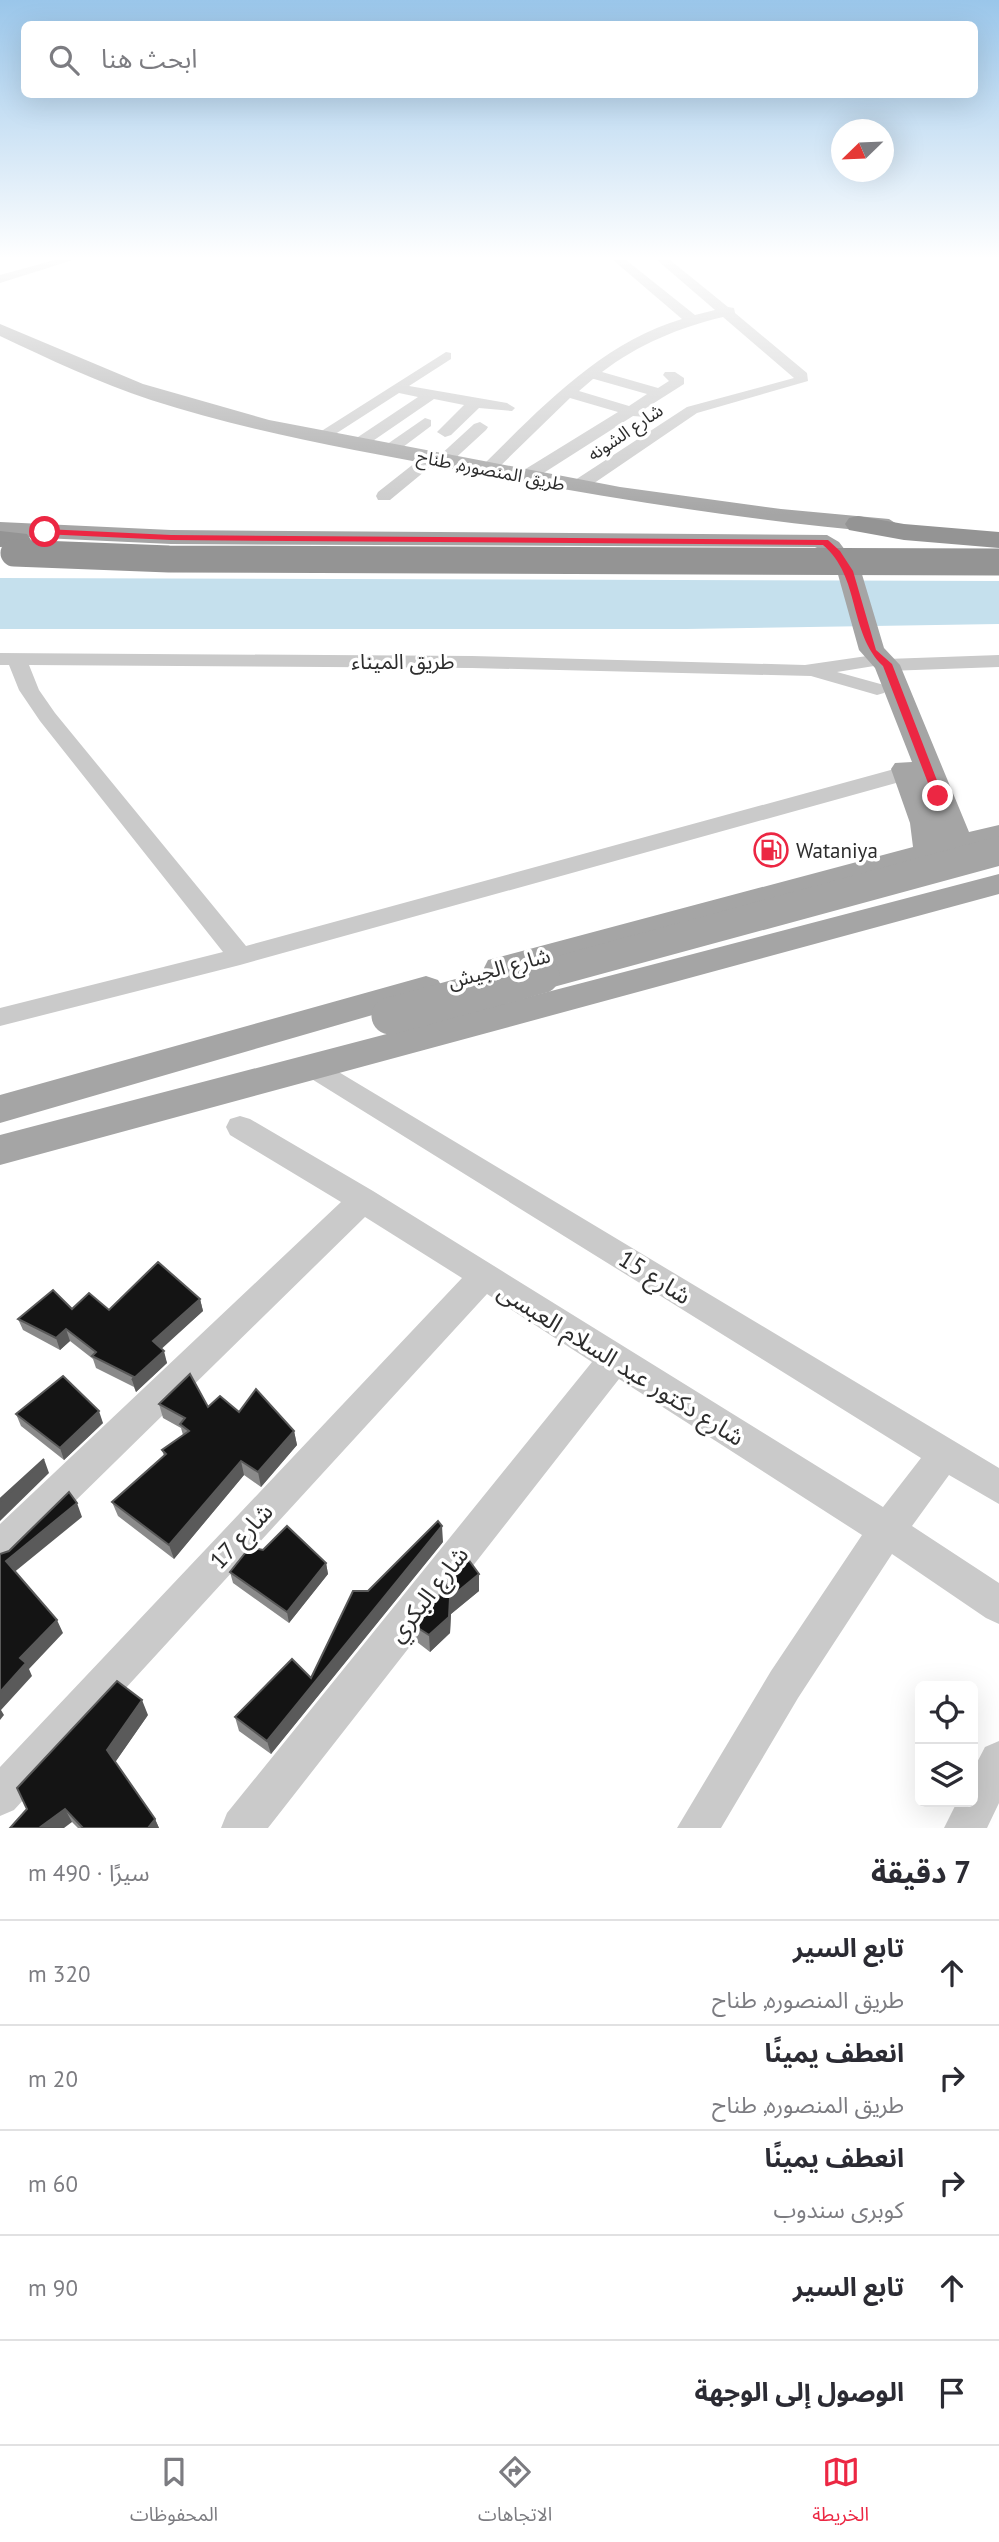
<!DOCTYPE html>
<html lang="ar">
<head>
<meta charset="utf-8">
<style>
  body { margin:0; font-family:"PT Sans","Noto Sans Arabic",sans-serif; background:#f2f2f3; color:#2b2b33; direction:rtl }
  .controls { position:absolute; right:21px; bottom:21px; display:grid; overflow:hidden; border-radius:10px; box-shadow:0 7px 28px #0002 }
  .controls button { width:63px; height:63px; display:grid; place-items:center; padding:0; border:0; border-bottom:2px solid #e1e1e2; background:#fff; color:#2b2b33; font:35px sans-serif }
  .compass { position:absolute; left:831px; top:119px; width:63px; height:63px; border-radius:50%; background:#fff; box-shadow:0 7px 28px #0002; rotate:247deg }
  .stop { position:absolute; width:21px; height:21px; margin:-16px; border:5px solid #ec2743; border-radius:50%; background:#fff }
  .stop.end { background:#ec2743; border-color:#fff; box-shadow:0 2px 7px #0008 }
  .list { margin:0; padding:0; list-style:none }
  h2 { display:flex; justify-content:space-between; align-items:center; height:91px; margin:0; padding:0 28px; font-size:30px }
  h2 small { font-size:23px; font-weight:400; color:#7c7c81 }
  .list li { display:grid; grid-template-columns:46px 1fr auto; gap:21px; align-items:center; box-sizing:border-box; height:105px; padding:0 28px; border-top:2px solid #e1e1e2 }
  .list b { display:block; font-size:26px; white-space:nowrap }
  .list p { margin:0; font-size:23px; white-space:nowrap; color:#7c7c81 }
  .list em { font-size:23px; font-style:normal; color:#7c7c81 }
  .icon { flex:none; width:38px; height:38px; fill:none; stroke:currentColor; stroke-width:2; stroke-linecap:round; stroke-linejoin:round }
  .map { position:relative; flex:none; width:999px; height:1828px; overflow:hidden; direction:ltr }
  .search { position:absolute; background:#fff; box-shadow:0 7px 28px #0002; left:21px; right:21px; top:21px; height:77px; display:flex; align-items:center; gap:18px; box-sizing:border-box; padding:0 24px; border-radius:10px; color:#7c7c81; font-size:26px }
  .sheet { height:616px; background:#fff }
  nav { display:flex; justify-content:space-around; align-items:center; box-sizing:border-box; height:98px; border-top:2px solid #e1e1e2; background:#fff; font-size:19px; color:#7c7c81 }
  nav a { display:grid; justify-items:center; gap:4px }
  nav .on { color:#ec2743 }
  .map>svg:first-child { display:block }
  .water { fill:#c5e0ed }
  .lines { fill:none; stroke-linecap:round; stroke-linejoin:round }
  .minor { fill:#cacaca; fill-rule:evenodd }
  .major { fill:#a5a5a5; fill-rule:evenodd }
  .highway { fill:#949494; fill-rule:evenodd }
  .major-bridge-far1 { stroke:#a5a5a5; stroke-width:29 }
  .major-bridge { stroke:#a5a5a5; stroke-width:37 }
  .highway-bridge { stroke:#949494; stroke-width:27 }
  .wall { fill:#8a8a8a }
  .shaded-wall { fill:#5a5a5a }
  .building { fill:#141414; stroke:#5a5a5a; stroke-width:2 }
  .route { fill:#ec2743 }
  .labels { text-anchor:middle; dominant-baseline:central; stroke-width:7; stroke-linejoin:round; paint-order:stroke }
  .far-street-label { font-size:18px; fill:#2d2d2d; stroke:#fff }
  .street-label { font-size:21px; fill:#2d2d2d; stroke:#fff }
  .poi-label { font-size:21px; fill:#2d2d2d; stroke:#fff; text-anchor:start }
  .near-street-label { font-size:24px; fill:#2d2d2d; stroke:#fff }
</style>
</head>
<body>
<div class="map">
<svg width="999" height="1828" viewBox="0 0 999 1828">
  <rect width="100%" height="100%" fill="#fff"/>
  <path class="water" d="M0,578L999,581V624L686,629H0Z"/>
  <g class="lines">
    <path class="minor" d="M55,260H73L0,283V275Z
      M613,260H626L695,315L715,310L657,260H670L728,307L734,308L735,313L807,373L808,381L697,413L584,490H572V482L687,407L794,378L723,317C678,328 639,344 602,372L658,388L669,381L663,375L665,372H675L684,378V384L643,410L649,414L646,417L633,416L531,481H519V473L618,412L570,398L494,472H482V466C541,408 601,343 682,319ZM593,379H594L647,394L629,406L579,391Z
      M446,352L451,353V359L409,386L507,403L515,408L512,411L479,408L451,435L445,437L437,432L464,405L434,399L364,447H352V441L418,397L399,393L326,440H314L312,437Z
      M425,418L431,420V426L395,453H383V447Z
      M480,422L488,427L486,430L449,464L436,462L390,500H378L376,496L378,492L425,455L438,457L474,424Z
      M0,653L472,656L805,665L867,656L877,662L874,666L837,672L884,685L887,689L884,693L877,695L811,676L472,668L29,665L39,690L55,713L246,946L898,768H914L917,773L914,778L240,965L0,1026V1008L223,952L40,721L19,690L9,665H0Z
      M999,655V667L887,671L877,665L887,659Z
      M312,1056L999,1468V1504L949,1475L912,1526L999,1583V1624L986,1618L892,1554L798,1698L721,1828H677L771,1671L862,1535L619,1379L268,1828H221L227,1813L592,1362L487,1294L14,1810L0,1816V1767L462,1278L365,1217L13,1562L0,1567V1524L341,1202L230,1135L226,1127L230,1119L240,1116L250,1119L373,1191L883,1507L921,1458L302,1073L298,1066L302,1059Z
      M999,1741V1803L987,1828H944L957,1802H973V1770L985,1747Z"/>
    <path class="major" d="M0,324L143,384L269,420L620,487L781,509L889,519L900,526L889,533C743,520 599,497 455,469C353,450 250,432 151,400C99,383 49,359 0,336Z
      M0,522L171,530L827,535L839,542L861,571L884,648L900,665L969,832L999,825V843L976,850L981,861L977,868L966,871L955,868L949,857L500,979L488,976L484,968L488,960L913,847L910,823L891,769L895,763L912,762L875,668L859,650L837,571L823,551L815,547L171,544L0,536Z
      M999,874V894L0,1165V1135Z
      M426,976L438,980L443,988L438,996L0,1123V1095Z"/>
    <path class="highway" d="M858,516L904,524L999,532V548L904,540L849,530L845,524L849,518Z
      M0,531L27,534L31,540L27,546L0,547Z"/>
    <path class="major-bridge-far1" d="M535,977L999,851"/>
    <path class="major-bridge" d="M390,1016L541,975"/>
    <path class="highway-bridge" d="M14,553L169,559L999,562"/>
  </g>
  <path class="wall" d="M200,1299L203,1311L161,1348L167,1363L136,1392L134,1387L96,1368L93,1359L70,1341L60,1350L23,1330L18,1319L72,1309L109,1310Z
    M159,1404L208,1407L239,1412L294,1431L297,1445L261,1487L244,1475L174,1559L118,1516L112,1502L164,1456L162,1450L183,1435L181,1428L163,1418Z
    M16,1414L103,1423L64,1460L21,1426Z
    M443,1542L271,1754L239,1731L235,1717L311,1678L368,1591Z
    M326,1563L328,1574L289,1623L233,1583L230,1572Z
    M479,1574V1591L451,1614L450,1633L430,1652L417,1642L415,1626Z
    M148,1715L115,1762L155,1819L159,1828H78L72,1822L10,1828Z"/>
  <path class="shaded-wall" d="M200,1299L203,1311L157,1353L153,1341Z
    M66,1329L70,1341L60,1350L56,1338Z
    M164,1351L167,1363L136,1392L132,1380Z
    M99,1411L103,1423L64,1460L60,1448Z
    M294,1431L297,1445L261,1487L258,1472Z
    M44,1459L49,1473L0,1521V1502Z
    M241,1461L244,1475L174,1559L169,1545Z
    M77,1503L82,1517L12,1574L6,1561Z
    M442,1526L443,1542L271,1754L267,1741Z
    M326,1563L328,1574L289,1623L287,1612Z
    M479,1574V1591L451,1614L450,1633L430,1652L429,1635L450,1598Z
    M57,1620L63,1633L29,1669L32,1676L1,1710L4,1715L0,1720V1692L20,1658Z
    M142,1700L148,1715L114,1764L107,1750Z
    M65,1809L72,1822L64,1828H39Z
    M155,1819L159,1828H148Z"/>
  <path class="building" d="M158,1262L200,1299L153,1341L164,1351L132,1380L134,1377L92,1356L96,1352L66,1329L56,1338L18,1319L53,1290L72,1309L89,1293L109,1310Z
    M190,1374L208,1407L220,1396L239,1412L256,1389L294,1431L258,1472L241,1461L169,1545L112,1502L166,1454L162,1450L189,1431L180,1424L185,1418L159,1404Z
    M63,1376L99,1411L60,1448L16,1414Z
    M44,1459L0,1502V1499Z
    M69,1492L77,1503L6,1561L57,1620L20,1658L26,1663L0,1692V1554L9,1551Z
    M438,1521L442,1526L267,1741L235,1717L292,1659L311,1678L353,1591H368Z
    M287,1526L326,1563L287,1612L230,1572L250,1547L263,1550Z
    M468,1559L479,1574L450,1598L449,1617L429,1635L415,1626Z
    M117,1681L142,1700L107,1750L155,1819L148,1828H83L65,1809L39,1828H10L27,1809L17,1788Z"/>
  <linearGradient id="sky" x2="0" y2="1"><stop stop-color="#9ac6ea"/><stop offset="0.5" stop-color="#fff"/><stop offset="1" stop-color="#fff" stop-opacity="0"/></linearGradient>
  <rect width="999" height="515" fill="url(#sky)"/>
  <path class="route" d="M45,529L171,535L828,540L840,551L853,571L876,650L892,664L943,796L938,799L933,796L883,666C848,632 861,577 823,545L171,540L42,534Z"/>
  <defs>
    <symbol id="fuel-ring" viewBox="-11 -11 22 22"><circle r="9.5" fill="#fff" stroke="#ec2743" stroke-width="1.5"/><path d="M-5.5-6h7V0h2V4h1.3V-2.5L3-4.5l.8-.8L6-3V5H2.5V1h-1V6h-7ZM-4.2-4.7v3.2H.2V-4.7Z" fill="#ec2743"/></symbol>
  </defs>
  <g fill-rule="evenodd">
    <use href="#fuel-ring" x="752" y="831" width="38" height="38"/>
  </g>
  <g class="labels">
    <g class="far-street-label">
      <text transform="translate(625 432) rotate(-34)">شارع الشونه</text>
      <text transform="translate(491 470) rotate(11)">طريق المنصوره, طناح</text>
    </g>
    <g class="street-label">
      <text x="403" y="661">طريق الميناء</text>
      <text transform="translate(499 968) rotate(-15)">شارع الجيش</text>
    </g>
    <g class="poi-label">
      <text x="796" y="850">Wataniya</text>
    </g>
    <g class="near-street-label">
      <text transform="translate(655 1277) rotate(32)">شارع 15</text>
      <text transform="translate(621 1364) rotate(32)">شارع دكتور عبد السلام العبسى</text>
      <text transform="translate(241 1536) rotate(-47)">شارع 17</text>
      <text transform="translate(428 1594) rotate(-52)">شارع البكري</text>
    </g>
  </g>
</svg>
<div class="controls">
<button><svg class="icon" aria-label="locate" viewBox="0 0 24 24"><circle cx="12" cy="12" r="6"/><path d="M12 2v4M12 18v4M2 12h4M18 12h4"/></svg></button>
<button><svg class="icon" aria-label="layers" viewBox="0 0 24 24"><path d="M12 4l9 5-9 5-9-5zM3 14l9 5 9-5"/></svg></button>
</div>
<svg class="compass" viewBox="-18 -18 36 36"><path d="M0-13l5 13h-10z" fill="#e53935"/><path d="M0 13l5-13h-10z" fill="#7c7c81"/></svg>
<div class="stop" style="left:45px;top:532px"></div>
<div class="stop end" style="left:938px;top:796px"></div>
<div class="search"><svg class="icon" aria-label="search" viewBox="0 0 24 24"><circle cx="10" cy="10" r="6"/><path d="M15 15l6 6"/></svg>ابحث هنا</div>
</div>
<section class="sheet">
<h2>7 دقيقة<small>سيرًا · 490 m</small></h2>
<ul class="list">
<li><svg class="icon" aria-label="ahead" viewBox="0 0 24 24"><path d="M12 20V5M6 11l6-6 6 6"/></svg><div><b>تابع السير</b><p>طريق المنصوره, طناح</p></div><em>320 m</em></li>
<li><svg class="icon" aria-label="right" viewBox="0 0 24 24"><path d="M7 20v-9h11M14 6l5 5-5 5"/></svg><div><b>انعطف يمينًا</b><p>طريق المنصوره, طناح</p></div><em>20 m</em></li>
<li><svg class="icon" aria-label="right" viewBox="0 0 24 24"><path d="M7 20v-9h11M14 6l5 5-5 5"/></svg><div><b>انعطف يمينًا</b><p>كوبرى سندوب</p></div><em>60 m</em></li>
<li><svg class="icon" aria-label="ahead" viewBox="0 0 24 24"><path d="M12 20V5M6 11l6-6 6 6"/></svg><div><b>تابع السير</b></div><em>90 m</em></li>
<li><svg class="icon" aria-label="arrive" viewBox="0 0 24 24"><path d="M6 21V4h12l-3 4 3 4H6"/></svg><div><b>الوصول إلى الوجهة</b></div></li>
</ul>
</section>
<nav>
<a class="on"><svg class="icon" aria-label="map" viewBox="0 0 24 24"><path d="M3 6l6-2 6 2 6-2v14l-6 2-6-2-6 2zM9 4v14M15 6v14"/></svg>الخريطة</a>
<a><svg class="icon" aria-label="directions" viewBox="0 0 24 24"><path d="M12 3l9 9-9 9-9-9zM9 14v-3h6M13 9l2 2-2 2"/></svg>الاتجاهات</a>
<a><svg class="icon" aria-label="saved" viewBox="0 0 24 24"><path d="M7 4h10v16l-5-4-5 4z"/></svg>المحفوظات</a>
</nav>
</body>
</html>
